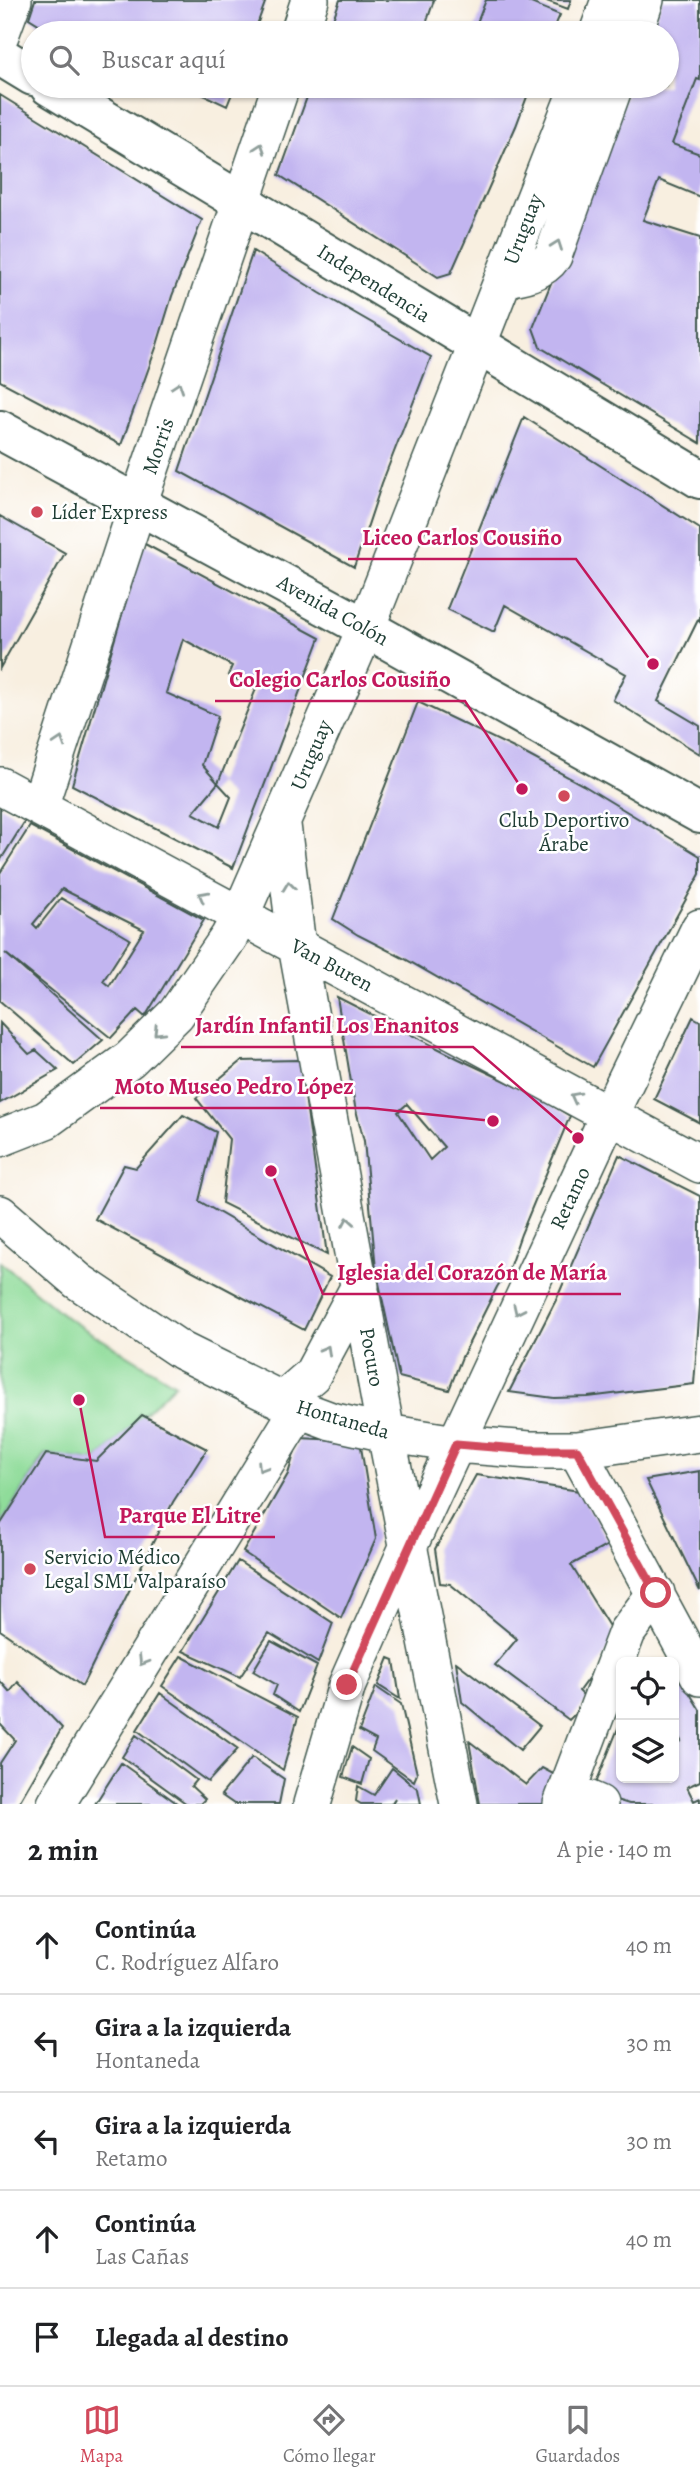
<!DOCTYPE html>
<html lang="es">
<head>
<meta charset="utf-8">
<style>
  body { margin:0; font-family:Alegreya,serif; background:#f2f2f2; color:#202124 }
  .controls { position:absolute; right:21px; bottom:21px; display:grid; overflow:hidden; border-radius:10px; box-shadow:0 2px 5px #0004 }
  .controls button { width:63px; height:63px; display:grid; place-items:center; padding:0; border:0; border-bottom:2px solid #e0e0e0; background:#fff; color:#202124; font:35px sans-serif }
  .stop { position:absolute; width:21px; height:21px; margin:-16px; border:5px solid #d1495b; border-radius:50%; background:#fff }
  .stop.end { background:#d1495b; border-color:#fff; box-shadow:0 2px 7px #0008 }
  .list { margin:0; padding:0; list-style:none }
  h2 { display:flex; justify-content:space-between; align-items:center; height:91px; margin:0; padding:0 28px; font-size:30px }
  h2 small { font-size:23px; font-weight:400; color:#757577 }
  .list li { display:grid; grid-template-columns:46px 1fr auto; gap:21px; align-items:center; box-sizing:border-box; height:98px; padding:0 28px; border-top:2px solid #e0e0e0 }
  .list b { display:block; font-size:26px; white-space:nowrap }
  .list p { margin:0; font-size:23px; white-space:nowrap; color:#757577 }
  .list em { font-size:23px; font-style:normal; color:#757577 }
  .icon { flex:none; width:38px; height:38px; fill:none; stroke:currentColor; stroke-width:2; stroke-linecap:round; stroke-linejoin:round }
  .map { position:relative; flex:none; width:700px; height:1804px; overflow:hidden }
  .search { position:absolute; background:#fff; box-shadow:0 2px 5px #0004; left:21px; right:21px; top:21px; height:77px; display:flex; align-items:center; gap:18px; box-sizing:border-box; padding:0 24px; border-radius:38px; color:#757577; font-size:26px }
  .sheet { height:581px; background:#fff }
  nav { display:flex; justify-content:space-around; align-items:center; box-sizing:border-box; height:98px; border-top:2px solid #e0e0e0; background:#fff; font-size:19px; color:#757577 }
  nav a { display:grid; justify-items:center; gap:4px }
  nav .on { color:#d1495b }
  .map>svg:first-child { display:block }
  .green { fill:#8fdc9a; stroke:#578c67; stroke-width:2 }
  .building { fill:#c2b5f0; fill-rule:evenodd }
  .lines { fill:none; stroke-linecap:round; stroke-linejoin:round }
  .minor-casing { stroke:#40584e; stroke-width:40 }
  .major-casing { stroke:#40584e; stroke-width:42 }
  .minor { stroke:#fff; stroke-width:37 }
  .major { stroke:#fff; stroke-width:38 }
  .oneway { stroke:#8f9e9a }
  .route { stroke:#d1495b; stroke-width:9 }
  .poi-dot { fill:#d1495b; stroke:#fff; stroke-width:2.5 }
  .labels { text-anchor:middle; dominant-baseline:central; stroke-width:5; stroke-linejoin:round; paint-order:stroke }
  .street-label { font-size:21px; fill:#1f3d34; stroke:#fff }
  .poi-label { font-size:21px; fill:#1f3d34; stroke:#fff; text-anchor:start }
  .leader { fill:none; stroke:#c2185b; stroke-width:2.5 }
  .callout-dot { fill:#c2185b; stroke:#fff; stroke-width:2.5 }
  .callout-label { font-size:23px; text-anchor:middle; font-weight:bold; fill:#c2185b; stroke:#fff; stroke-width:5; stroke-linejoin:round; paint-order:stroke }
</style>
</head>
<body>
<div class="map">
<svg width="700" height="1804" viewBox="0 0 700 1804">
  <rect width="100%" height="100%" fill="#fff"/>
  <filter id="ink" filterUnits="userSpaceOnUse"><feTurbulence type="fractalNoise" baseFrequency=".0143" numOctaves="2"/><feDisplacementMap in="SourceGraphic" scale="14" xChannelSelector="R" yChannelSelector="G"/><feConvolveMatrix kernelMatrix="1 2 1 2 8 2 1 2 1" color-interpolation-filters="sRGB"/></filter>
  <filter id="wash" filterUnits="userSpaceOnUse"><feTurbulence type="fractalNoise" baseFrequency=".00686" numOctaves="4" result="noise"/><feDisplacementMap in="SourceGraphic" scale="28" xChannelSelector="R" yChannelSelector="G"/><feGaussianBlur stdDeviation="1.57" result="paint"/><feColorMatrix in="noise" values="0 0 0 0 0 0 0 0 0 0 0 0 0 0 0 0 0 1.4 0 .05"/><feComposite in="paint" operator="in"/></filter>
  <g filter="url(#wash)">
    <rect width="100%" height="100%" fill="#f8efe0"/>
    <path class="green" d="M0,1262L67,1318L175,1384L96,1461L45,1454L0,1525Z"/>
    <g id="blocks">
      <path class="building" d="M35,0H266L254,33H53L29,18Z
        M340,0H434L423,33H328Z
        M486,0H524L560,15L552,33H473Z
        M544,0H571L568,9Z
        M662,0H700V80L697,79L672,144L700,154V197L659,180L643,220L700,238V443L540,347L533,328L630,86H667V33H650Z
        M185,86H235L227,106Z
        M311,86H432L450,94L453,86H531L516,126L451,273L438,277L279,175Z
        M0,95L202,220L172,296L157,345L121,445L0,381Z
        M253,251L320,293L431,357L382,483L354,567L179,471Z
        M524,417L700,529V622L698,620L658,701L700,726V754L613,700L626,674L505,605L494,632L447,609Z
        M0,516L65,553L0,668Z
        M143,543L320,638L233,868L72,785ZM183,639L232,666L228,675L256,689L218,783L231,797L219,827L193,813L218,783L202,765L218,716L166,693Z
        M418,702L522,752L583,785L700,856V874L593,1067L405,959L358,935L333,919Z
        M0,806L25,821L0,861Z
        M30,826L204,920L145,1017L137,1010L111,1038L5,953L103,1040L74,1065L0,1001V873ZM62,889L144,930L109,986L103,981L130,939L61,898L37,928L33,924Z
        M337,997L459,1059L535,1095L570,1116L521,1234L509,1268L497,1287L462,1357L449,1390L399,1377L376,1269L364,1141L355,1106ZM407,1104L444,1147L430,1160L398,1112Z
        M693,1017L700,1021V1123L654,1099Z
        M0,1023L29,1054L36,1050L58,1070L0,1103Z
        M300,1060L327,1255L222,1203L229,1139L196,1098L241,1061Z
        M183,1115L216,1132L199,1201L330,1277L304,1330L95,1219L124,1165L136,1168Z
        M619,1155L700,1196V1305L694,1384L588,1397L554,1398L509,1392L557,1298Z
        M142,1415L207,1449L173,1502L82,1686L0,1630V1525L46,1454L96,1461Z
        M299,1438L360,1441L376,1539L341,1618L243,1552L288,1474Z
        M700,1471V1591L646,1480Z
        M476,1475L579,1491L610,1544L571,1565L615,1636L600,1662L579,1691L588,1700L569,1720L495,1665L517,1639L450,1584L440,1583L435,1549Z
        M238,1561L333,1623L318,1663L269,1633L240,1677L183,1651Z
        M271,1641L317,1666L299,1712L273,1695L277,1685L253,1671Z
        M181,1656L298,1717L283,1770L162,1686Z
        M389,1658L394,1660L400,1699L378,1685Z
        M456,1662L540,1726L520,1750L462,1702Z
        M674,1668L700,1710V1781L687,1787L694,1801L700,1798V1804H629L606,1797L597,1781L621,1721V1778H674V1744L681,1741L674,1728Z
        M0,1681L10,1692L18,1682L62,1728L18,1804H0V1763L15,1740L0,1724Z
        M376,1687L401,1704L417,1774L414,1781L372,1751L376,1740L359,1731Z
        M160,1693L238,1749L208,1782L137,1730Z
        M136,1735L196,1780L191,1786L205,1799L200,1804H187L122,1757Z
        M469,1741L526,1785L542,1768L559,1777L548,1804H480Z
        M352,1747L369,1759L362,1784L343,1777Z
        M252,1757L284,1779L279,1804H234L221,1795Z
        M121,1763L178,1804H95Z
        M392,1768L418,1789L421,1804H392L395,1798L391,1804H361L356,1801L358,1786L374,1795Z"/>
    </g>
  </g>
  <g filter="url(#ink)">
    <use href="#blocks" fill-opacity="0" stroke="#40584e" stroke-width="2"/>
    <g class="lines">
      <defs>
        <path id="minor" d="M299,33L310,0
          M598,33L610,0
          M634,33L645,0
          M0,35L13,0
          M504,278C522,276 542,272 553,256L614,86
          M0,786L700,1164
          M39,807L138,504L281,86
          M282,825L297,946L386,1433L459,1804
          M0,1138L46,1120L130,1059L176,1014L229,937L240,916L366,628L579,86
          M0,1214L78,1281L182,1351L299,1409L331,1421L386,1433L456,1444L530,1450H577L700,1433
          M282,1401L312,1375L360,1286
          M577,1450L700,1677
          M567,1790L599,1804
          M56,1804L299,1409
          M312,1804L347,1685L409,1545L609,1115L700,928
          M562,1804L627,1632L656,1593"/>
        <path id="major" d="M0,56L33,76
          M49,86L700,479
          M0,430L366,628L700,814"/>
      </defs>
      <use href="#minor" class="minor-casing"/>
      <use href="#major" class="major-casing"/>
      <use href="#minor" class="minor"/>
      <use href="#major" class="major"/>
    </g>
    <defs><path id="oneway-chevron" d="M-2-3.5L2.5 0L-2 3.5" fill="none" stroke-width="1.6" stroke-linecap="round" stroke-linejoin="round" transform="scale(1.75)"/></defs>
    <g class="oneway">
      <use href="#oneway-chevron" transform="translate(260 148) rotate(-71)"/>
      <use href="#oneway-chevron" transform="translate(557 245) rotate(-70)"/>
      <use href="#oneway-chevron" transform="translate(178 387) rotate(-71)"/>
      <use href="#oneway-chevron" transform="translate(60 742) rotate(-72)"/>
      <use href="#oneway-chevron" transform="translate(289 886) rotate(-97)"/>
      <use href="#oneway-chevron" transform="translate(203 896) rotate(-152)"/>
      <use href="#oneway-chevron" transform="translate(158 1031) rotate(135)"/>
      <use href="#oneway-chevron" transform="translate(575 1097) rotate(-152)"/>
      <use href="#oneway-chevron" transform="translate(348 1222) rotate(-100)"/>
      <use href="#oneway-chevron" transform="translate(518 1310) rotate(115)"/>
      <use href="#oneway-chevron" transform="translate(326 1350) rotate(-61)"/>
      <use href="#oneway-chevron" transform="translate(262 1467) rotate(122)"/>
      <use href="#oneway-chevron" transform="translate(143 1661) rotate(122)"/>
    </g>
  </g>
  <g class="lines" filter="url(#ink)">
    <path class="route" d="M347,1685L456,1444L530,1450H577L656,1593"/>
  </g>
  <g class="poi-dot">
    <circle cx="37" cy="512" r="7"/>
    <circle cx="564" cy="796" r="7"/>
    <circle cx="30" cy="1569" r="7"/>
  </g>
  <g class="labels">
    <g class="street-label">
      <text transform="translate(523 229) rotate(-69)">Uruguay</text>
      <text transform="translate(374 283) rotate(32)">Independencia</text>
      <text transform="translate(158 446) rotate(-71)">Morris</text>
      <text transform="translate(333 610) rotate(29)">Avenida Colón</text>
      <text transform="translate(311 755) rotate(-67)">Uruguay</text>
      <text transform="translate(332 965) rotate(28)">Van Buren</text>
      <text transform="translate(570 1198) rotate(-65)">Retamo</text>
      <text transform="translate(372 1357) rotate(80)">Pocuro</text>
      <text transform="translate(343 1419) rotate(16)">Hontaneda</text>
    </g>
    <g class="poi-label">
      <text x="51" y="512">Líder Express</text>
      <text x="564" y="820" text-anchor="middle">Club Deportivo<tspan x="564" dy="24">Árabe</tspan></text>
      <text x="44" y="1557">Servicio Médico<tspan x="44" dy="24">Legal SML Valparaíso</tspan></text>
    </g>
  </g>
  <path class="leader" d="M653 664L576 559H348M522 789L465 701H215M578 1138L473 1047H181M493 1121L368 1108H100M271 1171L323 1294H621M79 1400L105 1537H275"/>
  <g class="callout-dot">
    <circle cx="653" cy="664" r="7"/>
    <circle cx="522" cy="789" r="7"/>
    <circle cx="578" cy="1138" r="7"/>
    <circle cx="493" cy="1121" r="7"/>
    <circle cx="271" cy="1171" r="7"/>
    <circle cx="79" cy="1400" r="7"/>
  </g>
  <g class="callout-label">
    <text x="462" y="545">Liceo Carlos Cousiño</text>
    <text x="340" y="687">Colegio Carlos Cousiño</text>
    <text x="327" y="1033">Jardín Infantil Los Enanitos</text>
    <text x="234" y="1094">Moto Museo Pedro López</text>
    <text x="472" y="1280">Iglesia del Corazón de María</text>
    <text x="190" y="1523">Parque El Litre</text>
  </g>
</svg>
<div class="controls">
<button><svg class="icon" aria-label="locate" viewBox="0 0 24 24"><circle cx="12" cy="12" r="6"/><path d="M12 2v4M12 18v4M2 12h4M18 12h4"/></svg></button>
<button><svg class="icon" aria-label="layers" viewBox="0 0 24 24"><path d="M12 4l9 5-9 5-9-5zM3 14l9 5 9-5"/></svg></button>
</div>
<div class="stop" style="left:656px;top:1593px"></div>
<div class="stop end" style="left:347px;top:1685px"></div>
<div class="search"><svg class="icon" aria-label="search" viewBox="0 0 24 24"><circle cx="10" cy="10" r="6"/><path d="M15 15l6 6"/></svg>Buscar aquí</div>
</div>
<section class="sheet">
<h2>2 min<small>A pie · 140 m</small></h2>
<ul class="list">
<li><svg class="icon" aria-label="ahead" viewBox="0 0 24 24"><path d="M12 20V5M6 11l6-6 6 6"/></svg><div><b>Continúa</b><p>C. Rodríguez Alfaro</p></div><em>40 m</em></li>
<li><svg class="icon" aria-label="left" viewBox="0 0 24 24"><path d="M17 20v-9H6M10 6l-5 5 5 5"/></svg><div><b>Gira a la izquierda</b><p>Hontaneda</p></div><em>30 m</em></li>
<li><svg class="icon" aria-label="left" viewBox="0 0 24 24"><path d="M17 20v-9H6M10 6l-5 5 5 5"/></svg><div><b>Gira a la izquierda</b><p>Retamo</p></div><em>30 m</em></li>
<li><svg class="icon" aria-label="ahead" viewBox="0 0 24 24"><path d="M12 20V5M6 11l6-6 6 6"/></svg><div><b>Continúa</b><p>Las Cañas</p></div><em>40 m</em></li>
<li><svg class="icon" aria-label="arrive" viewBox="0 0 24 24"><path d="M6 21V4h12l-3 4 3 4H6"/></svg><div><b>Llegada al destino</b></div></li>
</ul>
</section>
<nav>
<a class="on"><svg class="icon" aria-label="map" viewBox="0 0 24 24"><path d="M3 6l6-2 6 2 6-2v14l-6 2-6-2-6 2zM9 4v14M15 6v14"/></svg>Mapa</a>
<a><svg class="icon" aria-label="directions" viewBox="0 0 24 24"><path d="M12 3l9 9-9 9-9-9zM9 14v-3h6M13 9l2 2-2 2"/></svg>Cómo llegar</a>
<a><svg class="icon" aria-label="saved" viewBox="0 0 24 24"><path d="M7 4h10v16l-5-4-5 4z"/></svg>Guardados</a>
</nav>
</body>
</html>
